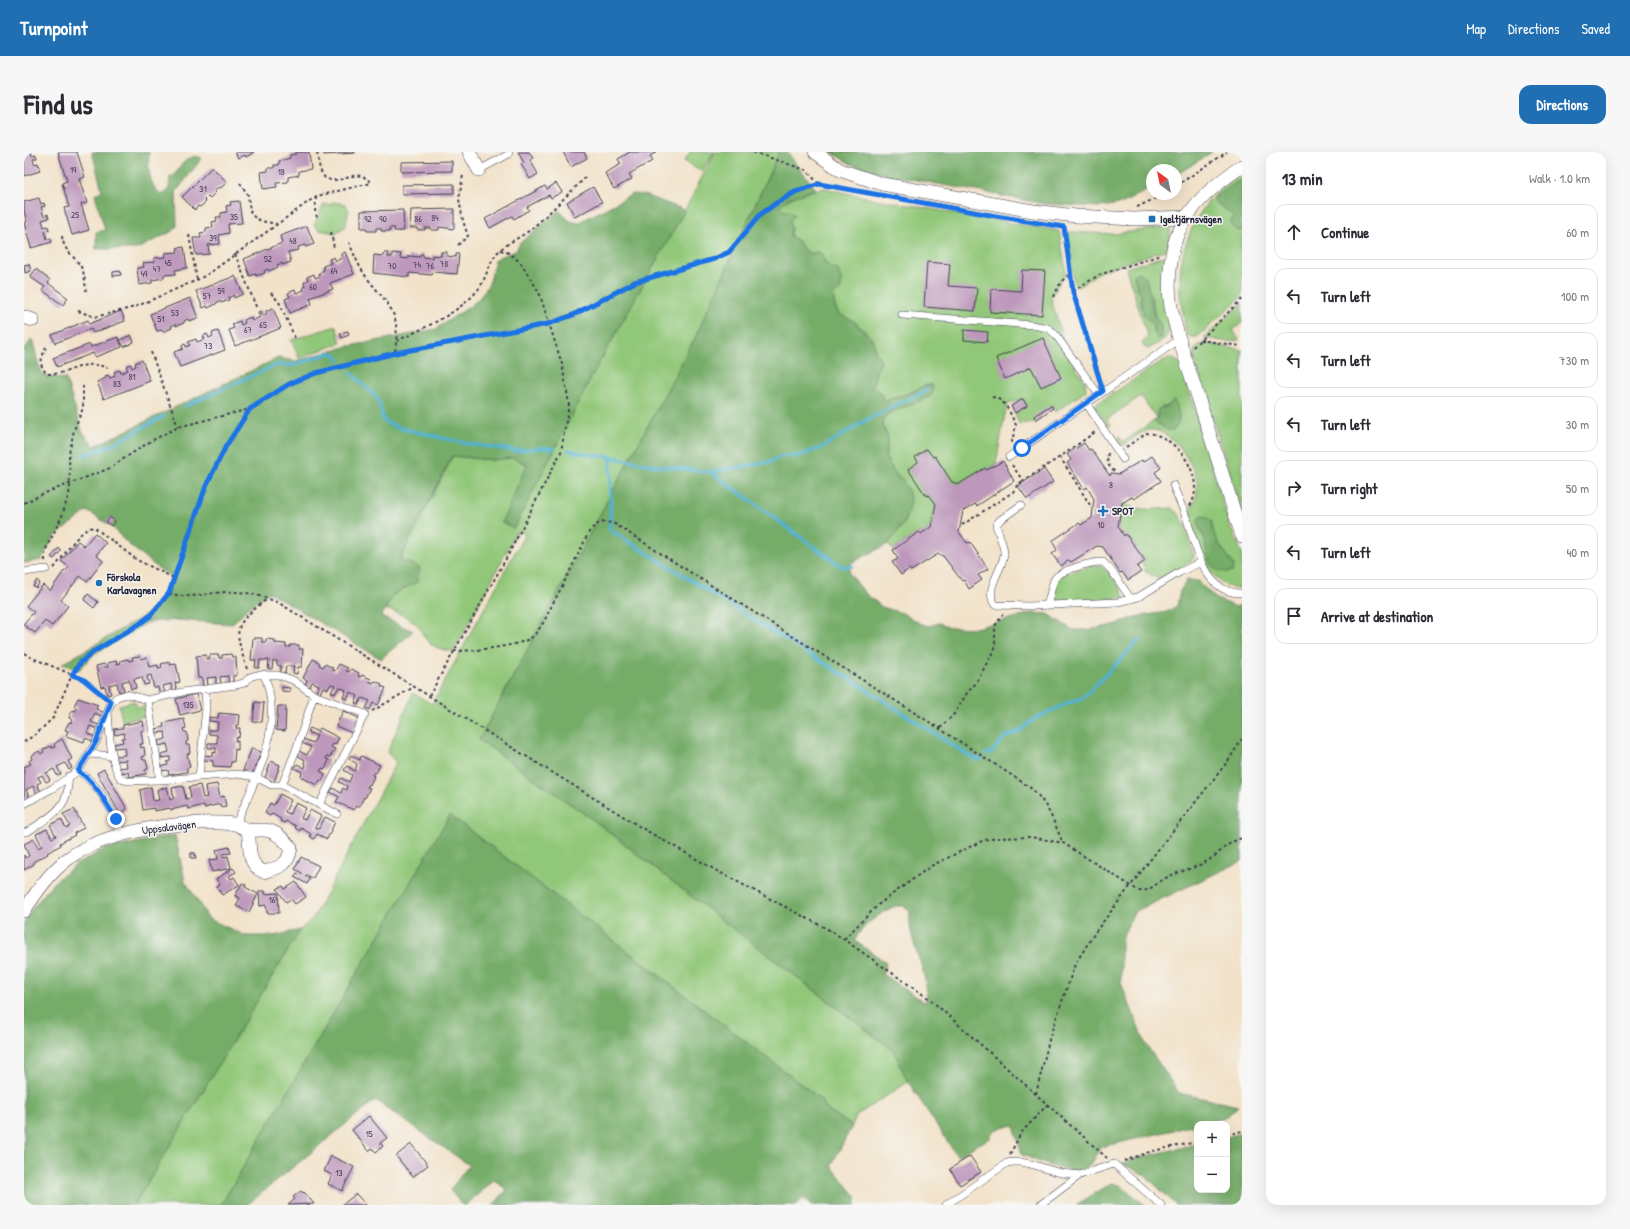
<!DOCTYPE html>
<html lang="en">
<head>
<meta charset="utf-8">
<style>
  body { margin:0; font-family:"Patrick Hand",sans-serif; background:#f7f7f7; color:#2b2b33 }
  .controls { position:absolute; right:12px; bottom:12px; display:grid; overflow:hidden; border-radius:8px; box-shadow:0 4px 16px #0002 }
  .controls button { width:36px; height:36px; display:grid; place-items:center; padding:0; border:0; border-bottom:1px solid #e1e1e2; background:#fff; color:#2b2b33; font:20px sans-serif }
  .compass { position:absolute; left:1122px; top:12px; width:36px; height:36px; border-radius:50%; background:#fff; box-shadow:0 4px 16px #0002; rotate:327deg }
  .stop { position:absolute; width:12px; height:12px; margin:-9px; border:3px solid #1a73e8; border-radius:50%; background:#fff }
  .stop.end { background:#1a73e8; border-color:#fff; box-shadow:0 1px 4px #0008 }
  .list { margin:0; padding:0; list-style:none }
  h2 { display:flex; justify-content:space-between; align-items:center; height:52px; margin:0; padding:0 16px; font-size:17px }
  h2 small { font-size:13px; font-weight:400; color:#7c7c81 }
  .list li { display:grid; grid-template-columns:26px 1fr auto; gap:12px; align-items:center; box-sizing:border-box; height:56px; margin:0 8px 8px; padding:0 8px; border:1px solid #e1e1e2; border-radius:12px }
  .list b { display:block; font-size:15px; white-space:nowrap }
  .list em { font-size:13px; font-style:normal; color:#7c7c81 }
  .icon { flex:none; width:22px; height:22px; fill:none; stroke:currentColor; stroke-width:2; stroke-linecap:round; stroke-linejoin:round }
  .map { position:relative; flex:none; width:1218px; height:1053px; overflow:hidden; border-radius:12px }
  header { display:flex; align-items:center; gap:24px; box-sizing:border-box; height:56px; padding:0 20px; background:#1f6fb2; color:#fff }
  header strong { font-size:19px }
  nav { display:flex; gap:22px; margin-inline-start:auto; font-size:14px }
  .intro { display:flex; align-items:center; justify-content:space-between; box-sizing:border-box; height:96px; padding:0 24px }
  h1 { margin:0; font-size:28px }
  .button { padding:10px 18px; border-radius:12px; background:#1f6fb2; color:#fff; font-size:14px; font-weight:700 }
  main { display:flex; gap:24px; padding:0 24px }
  aside { flex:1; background:#fff; border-radius:12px; box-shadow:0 4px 16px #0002 }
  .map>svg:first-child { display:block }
  .green { fill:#91c778; stroke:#5a745a; fill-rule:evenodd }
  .forest { fill:#74ac68; stroke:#4b6752; fill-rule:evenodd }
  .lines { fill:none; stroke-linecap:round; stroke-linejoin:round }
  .stream { stroke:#51b2d0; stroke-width:3.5 }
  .building { fill:#bd98bc }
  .lane-casing { stroke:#413f50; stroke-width:8 }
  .street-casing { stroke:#413f50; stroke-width:14 }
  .path { stroke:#413f50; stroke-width:2; stroke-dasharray:3 3; stroke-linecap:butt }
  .lane { stroke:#fff; stroke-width:7 }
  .street { stroke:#fff; stroke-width:13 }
  .route { stroke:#1a73e8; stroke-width:5 }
  .poi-dot { fill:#1f6fb2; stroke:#f6f6f2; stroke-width:1.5 }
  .labels { text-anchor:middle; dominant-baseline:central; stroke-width:3; stroke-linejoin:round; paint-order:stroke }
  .number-label { font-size:9px; fill:#49405b }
  .poi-label { font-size:11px; font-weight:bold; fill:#22223b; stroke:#f6f6f2; text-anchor:start }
  .street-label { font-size:11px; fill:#22223b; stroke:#f6f6f2 }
</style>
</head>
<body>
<header>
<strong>Turnpoint</strong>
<nav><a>Map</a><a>Directions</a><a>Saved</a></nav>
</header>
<div class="intro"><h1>Find us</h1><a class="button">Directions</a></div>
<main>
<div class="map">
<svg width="1218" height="1053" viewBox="0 0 1218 1053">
  <rect width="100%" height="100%" fill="#f6f6f2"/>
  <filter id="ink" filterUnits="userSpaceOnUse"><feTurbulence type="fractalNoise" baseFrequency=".025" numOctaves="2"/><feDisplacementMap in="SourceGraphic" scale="8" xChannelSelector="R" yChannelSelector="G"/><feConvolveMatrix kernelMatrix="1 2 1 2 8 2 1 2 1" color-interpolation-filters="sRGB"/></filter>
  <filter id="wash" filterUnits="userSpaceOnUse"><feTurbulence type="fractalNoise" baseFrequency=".012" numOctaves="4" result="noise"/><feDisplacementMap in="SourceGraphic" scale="16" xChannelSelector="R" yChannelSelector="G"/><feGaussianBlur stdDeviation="0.9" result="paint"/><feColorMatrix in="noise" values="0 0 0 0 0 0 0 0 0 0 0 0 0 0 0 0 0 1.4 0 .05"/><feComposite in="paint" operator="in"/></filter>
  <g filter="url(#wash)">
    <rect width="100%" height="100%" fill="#f2e2c9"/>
    <path class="green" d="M666,0H690L678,20L660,9Z
      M691,0H755L670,188L455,588L575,672L685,758L870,899L884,930L833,963L828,974L804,959L795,946L426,663L197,1053H110L276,778L290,765L372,610L363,601L389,541L408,552L501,382L494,378L430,499C418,499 408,495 400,485C398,481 397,477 394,474C387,465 372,460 361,457L370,442L393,430L376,408L429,304L468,308L488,306L503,312L478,370L490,376L570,220L661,58Z
      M1218,19V27L1191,50L1209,63L1213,78L1218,79V144L1177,182L1173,185H1166L1162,181C1160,168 1158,155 1156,142C1153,105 1167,67 1192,41C1200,33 1210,27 1218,19Z
      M800,36L845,46L1035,79L1042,119L1027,146L1043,201L1061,229L1062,239L1031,260L1027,253L1012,270L995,272L991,261L1003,254L999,247L984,252L981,262L972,312L963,318L961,316L935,332L928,330L911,304L909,305L903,297L891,305L894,310L885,317L902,344L905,343L912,352L907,375L897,382L895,380L869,398L864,392L880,371L878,327L872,323L861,305L864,285L859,275V266L867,260L907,244L908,233H902L879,244H872L861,250L858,245L848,236L852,219L857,211L855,204L851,199L850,190L847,185L831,170L815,162L811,155L806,116L793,100L787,102L779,97L775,90L766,84C769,68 762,66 755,53C769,44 783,39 800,36Z
      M309,50L321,52L325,58L321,75L311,81L295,78L290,73L300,52L305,53Z
      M1143,75L1146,77C1147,83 1145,93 1141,98L1077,119L1053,135L1050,132L1043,80L1090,82Z
      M1137,105H1142L1146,179L1139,188L1124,197L1120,195L1118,191L1124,186L1102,116ZM1110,124L1128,147L1131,165L1137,174L1130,181L1128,172L1120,164L1117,150V141L1113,136Z
      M1218,151V171L1209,178L1215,188L1205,190L1180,186Z
      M312,174L317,191L275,206L267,188Z
      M1182,191L1218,198V362L1169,203C1171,195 1174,192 1182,191Z
      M1145,206L1153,209L1157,212L1206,375L1218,401V436C1203,440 1186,422 1180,409C1173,394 1170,375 1165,359C1171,351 1174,340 1173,330C1170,312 1147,276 1126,278C1117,279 1106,289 1099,294L1093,288L1095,284L1099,290L1130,269L1143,278L1150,249L1142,255H1138L1133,262V267L1117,244L1083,267L1087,273H1083L1072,257L1071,253L1074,251L1138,209ZM1187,370C1188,386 1201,400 1210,413L1181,395L1182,388L1176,380Z
      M1098,351C1115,360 1131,357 1149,356C1162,367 1165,388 1170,404C1167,414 1144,422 1134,427L1120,419L1121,417L1118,411L1121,408L1103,382L1100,384L1094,375Z
      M1074,413C1086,419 1096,433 1100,445L1074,449H1035L1030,445C1030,439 1031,432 1035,426C1040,419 1065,415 1074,413Z
      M111,549L113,556L121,554L123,564L98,569L95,553Z"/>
    <path class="forest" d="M68,0H125C124,14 124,33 137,42L142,41L145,36L146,25L150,24C157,14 164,0 178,6L152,40L153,74L149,79L113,97H72V80L81,78L71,43L78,38Z
      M755,0H763L792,37L765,46L756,53L759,59H765L771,63L766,68L767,77L766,84L775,90L779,97L787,102L793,100L798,102C799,111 806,116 814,118L817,127V137L809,143L811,155L815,162L831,170L850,190L851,199L855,204L857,211L852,219L848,236L855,239L861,250C869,246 871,245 880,243C890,241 897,233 908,233L909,238L907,244L867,260L859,266V275L864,285L861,305L872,323L878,327L885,341L887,350L880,371L864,392L827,411L825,421L842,442L858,455L878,461L897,472L905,474L915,471L926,475L952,476L1008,461L1024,462L1049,478H1065L1094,472L1111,465L1142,460L1153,454L1156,439L1163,428L1174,429L1191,446L1212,455L1218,452V709L1110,760L1097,788V831L1121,891L1155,941L1214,954L1201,966L1077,995C1073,1002 1070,1010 1064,1014C1047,1026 1016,1009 998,1003L990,973L970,978L966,986L933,1004L884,930L870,899L685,758L575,672L455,588L670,188ZM871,754H881L886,760C883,787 900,809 902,836C903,841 902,846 902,851L858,822L862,810L831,789C835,775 858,760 871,754Z
      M806,0H1188L1152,23V18H1128V33L1122,39L1097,52L1076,55L1022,52L865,23L827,12Z
      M1218,27V79L1213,78L1206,72L1209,63L1191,50L1190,45Z
      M609,42L620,43L661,58L570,220L490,376L478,370L503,312L488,306L468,308L428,304L376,407L396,416L393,430L370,442L357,465L389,479C379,490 367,497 357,507L245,440L225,455L208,472L154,468L125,470L70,502L55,518L38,512L118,465L133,453L143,438L147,424L134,416L103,391L87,374L63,359L30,385L17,408L0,411V198L8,187C13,200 12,213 20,223L42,227L58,279L70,294C132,265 193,235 254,206L272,209L321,195L413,177C434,159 453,157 466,129C468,123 469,115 471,108L477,104L492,99L496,91L535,58L546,69L554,71Z
      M1117,120L1122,126L1131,165L1137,174V186H1133L1128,172L1120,164L1117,150V141L1113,136L1110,124L1112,121Z
      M1150,248C1155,259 1158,268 1150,278H1143L1130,269L1133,267L1134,257L1142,255Z
      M1176,364L1183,365L1188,370C1188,386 1201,400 1210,413L1209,419C1192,423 1184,413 1182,397C1181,394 1182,391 1181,388C1179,379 1170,374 1176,364Z
      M426,663L795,946L804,959L828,974L807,1014L832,1044V1053H786L780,1046L771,1053H469L483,1038L470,1028L442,1053H438L426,1038L445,1013L351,948L223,1053H197Z
      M151,683L161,729L185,767L222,784H249L276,778L110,1053H0V771L8,757L30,730L53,712L81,697Z
      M1218,981V1053H1152L1120,1022L1098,1012L1106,1008L1173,992V1038H1203V985Z
      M1088,1031L1096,1033L1121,1053H1052Z"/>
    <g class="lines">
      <path class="stream" d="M326,220L351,244L355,250L359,267L363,271L376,276L440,291L492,299L512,296H530
        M161,254L252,213H270L305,201L312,202L315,208
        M544,298L562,302L587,305L633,314L687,320L722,314L745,310L759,304H774L797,296L844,267L903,238
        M59,303L82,296L140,264
        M587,305L586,378L837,534L942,602L953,608L957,607
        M687,320L818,415L828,414
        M962,602L968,600L981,585L995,580L1010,567L1042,552L1059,546L1116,487"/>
    </g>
    <g id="blocks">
      <path class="building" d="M0,0H7L8,4L12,3L13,6L9,7L10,12L14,11L16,19L0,24Z
        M34,0H53L61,25L55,27L63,51L57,52L65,78L48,83L40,56L45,55L38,31L43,29Z
        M211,0H230L222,5L221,3L214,6Z
        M272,0H285L287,17L275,19V23L264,25V30L252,31L253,35L239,37L237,20L244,19V16H250V13H255V9L266,6V3L272,2Z
        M300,0H331V1L300,3Z
        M494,0H505L509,6L506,8L514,22L506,27L497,12L500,11Z
        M539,0H560L563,6L547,15Z
        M606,0H633L626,4L628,9L605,22L608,27L590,37L581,21L597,12L594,7Z
        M428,9V19L377,20V10Z
        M188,15L203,30L197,36L195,35L190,39L192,40L186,46L184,44L180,48L182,50L176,55L174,54L171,58L158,45Z
        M532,31L538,40L527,46L525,43L503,55L505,58L490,67L488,64L466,76L461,67L521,34L523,37Z
        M430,32V41L378,42V33Z
        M569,35L578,50L551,65L543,50Z
        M15,46L17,52L20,51L21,54L17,55L20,64L24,62L25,66L18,68L20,75L24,74L25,78L21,79L23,87L27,86L28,90L7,96L0,71L3,70L0,59V50Z
        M215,49L218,71L204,72L205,81L195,83L196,92L184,93L185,102L172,103L169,86H177L176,81L182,80V76L189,75L188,70L193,69L192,65H197V61L203,60L202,54L207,53L206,50Z
        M430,57V77L415,75V78H407V76H401V78H393V76H386L387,58Z
        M379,58L380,79H370L371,76H365L366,79H357V76H352V79H343V76H337V59Z
        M283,74L290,92L282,95L281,93L274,95L275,98L264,100L267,110L258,113V111L253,113L254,115L245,119L244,117L240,119L241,121L232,124V122L226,124L220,107L258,91L256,84Z
        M160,95L163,116L151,118L152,122L140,123V126L128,128V131L115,133L113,116L120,115L119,111L131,110L130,106L142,105L141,101L154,100L153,96Z
        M321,100L330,122L306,131L309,137L286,146L288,152L266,161L261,147L266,145L264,141L271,138L272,141L280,138L279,135L281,134L280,130L284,128L283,125L290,122L291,126L296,124L295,121L300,118L299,114L307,111L305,107L310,105L312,109L318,106L317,102Z
        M417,100H423V104L432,105V102H435L433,122L409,120L408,123L385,121V125L349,121L350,103L359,104L360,101H364V105H368V101L377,102L376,106L384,107V104L396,105V102H399V105L408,106V103L417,104Z
        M903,110L926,112L924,134L953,136L951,159L900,155Z
        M5,112L7,119L1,121L0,113Z
        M12,117L26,128L24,131L44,146L39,153L18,138L21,135L6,125Z
        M998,118L1021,119L1018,163L966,160L967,137L997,139Z
        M96,119L97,123L89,124V120Z
        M211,124L219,142L210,146V143L204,146L205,148L197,151L196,149L192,151V152L184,156L183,154L179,156L172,139Z
        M166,146L174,166L165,169L164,167L160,169V171L152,174V172L147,174L148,176L139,180V178L133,179L126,162Z
        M249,156L257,176L211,194L205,178L210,176L208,172L216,169L217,173L221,171L220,168L227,165L228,169L236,165L234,160L237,159L239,164L243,162L242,159Z
        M97,159L101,169L69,181L67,177L31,191L28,183L64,168L65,172Z
        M940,178L964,180L963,190L940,188Z
        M194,179L201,198L156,215L150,200L159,197L158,193L161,192L162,195L166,193L164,190L172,187L173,190L181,187L179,184L183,182L185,186L189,184L188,181Z
        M324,179L325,183L318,186L316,181Z
        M107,183L110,190L100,195L96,188Z
        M94,185L98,195L71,205L69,201L33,215L29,206L66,192L67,195Z
        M1019,186L1037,226L1017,235L1007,215L981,227L972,206Z
        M118,208L126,229L80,247L73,230L82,226L81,224L84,223L86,226L91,224L90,220L96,218L97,221L104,218L102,214L107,212L108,216L112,214L111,211Z
        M999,247L1003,254L991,261L987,254Z
        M1027,253L1029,256L1012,268L1010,264Z
        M1060,291L1065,298L1067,297L1086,324L1087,321L1095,322L1118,308L1119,310L1128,304L1137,316L1131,320L1137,329L1110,347L1108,345L1098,351L1094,374L1100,384L1102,382L1121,409L1113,415L1117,420L1104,428L1098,420L1096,421L1079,395L1073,394L1047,410L1045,408L1037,414L1028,402L1033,398L1028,389L1055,371L1057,373L1068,366L1070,347L1063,335L1060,337L1043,311L1047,308L1043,302Z
        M903,297L909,305L911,304L928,330L935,332L961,316L963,318L979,309L990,329L953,354L951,352L939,359L935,380L943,391L946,390L964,417L954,423L958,428L945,437L940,428L938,429L919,404L914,402L887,419L885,417L877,423L868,410L874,407L869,398L895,380L897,382L907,375L912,352L905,343L902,344L884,317L894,310L891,305Z
        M1020,317L1029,330L1003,347L994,334Z
        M86,365L91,369L87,374L82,370Z
        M71,381L82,391L72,403L79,409L63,430L56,424L37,448L44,454L28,474L21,469L11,481L0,473V471L10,460L2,454L19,433L26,439L40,419L41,420L45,415L37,409L54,389L60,394Z
        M35,396L37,399L30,407L27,405Z
        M13,428L16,431L12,436L9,434Z
        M64,442L74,450L70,456L60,448Z
        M229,486H238V490H242V487L251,488V491L262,492V495H266V493H275V497H279L278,515H274L273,522L269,521L270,514H262L261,521H257V514L253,513V509H249L248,517H244L245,508H236L235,516H231L232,508H227Z
        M207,502L208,505H212L213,523L209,524V531L205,532L204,524L196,525L197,533H192V525L183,526L184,533L179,534L178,526H174L172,504L182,503V507H185L186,503H195V506H198V503Z
        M116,504L117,507L123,505L125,515L134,513V516L138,515L137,512L146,510V513L152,512L156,530L151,531L153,539L149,540L147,532L139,534L141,542L136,543L134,535L130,536L127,523L123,524L125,532L120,533L118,525L110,527L112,536L107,537L105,528L98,530L100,539L95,540L93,531L85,533L87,542L83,543L81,534L77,535L72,514L80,512L81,515H84L83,511L92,509L93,512L97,511L96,509L104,507L105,509L109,508L108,505Z
        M289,507L296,511L295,513L299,515L301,512L309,516L308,518L311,519L315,512L324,516L322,519L325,520L327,517L335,521L334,524L337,525L338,523L347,527L345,529L349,531L351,529L358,532L357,534L362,536L354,553L349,551L346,558L342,556L346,549L338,546L334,553L331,551L334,544L326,540L323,547L319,545L322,538L315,535L311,542L307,540L311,533L307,532L304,537L299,535L296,542L292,540L295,533L288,530L284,537L280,535L283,528L279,526Z
        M258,535L266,536V540L258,539Z
        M172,542L176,558L156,563L152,547Z
        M54,546L74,553L72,557L81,561L79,565L71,561L67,570L75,573L74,577L66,574L63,581L71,585L69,589L61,586L60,590L42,584L44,579L41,578L45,570L47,571L48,567L45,566L48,558L51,559L53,556L50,554Z
        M231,550L240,551L238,570H229Z
        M254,554H262L261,579L252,578Z
        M319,559L335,566L328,581L312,574Z
        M195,561L216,563L215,573H212V576H216L215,585L212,586L211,589H214V598L211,597L210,610H207L206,615L189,614V609L180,608V603L189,604V600L192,601V596H184V591H193V583L185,582V578H193L194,570L185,569V565L194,566Z
        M160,567L162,576L159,577L160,580H163L164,589L162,590V593H165L166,601L163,602L166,615L163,616V620L145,623L144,618L136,619L135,615L144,613L143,610L146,609V605L137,606V602L145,600L143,592L135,594L134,589L142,587L141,580L133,581L132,577L140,575L139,571Z
        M119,569L120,578L117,579L119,592H116L117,596L120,595L121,604L118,605L119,608H122L124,617L121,618L122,622L105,625L104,620L95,621L94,616L103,615L102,608L93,609L92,604L101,603L100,595L91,596L90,592L99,590L98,586H101L100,581L91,583L90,577L99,576V573Z
        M286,576L294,580L296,576L315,586L311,593L309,592L307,595L311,597L306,605L303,604L302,607L305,608L301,617L298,616L296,619L301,622L298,629L296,628L293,633L277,625L278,620L270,616L273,612L281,616L282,613L280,612L281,608L273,603L275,599L283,603L287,595L278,591L280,587L289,591L293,584L284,580Z
        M38,587L48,607L44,609L48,616L45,618L41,611L33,615L37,622L33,624L30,617L22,621L26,628L22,630L18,623L14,625L17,630L13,632L17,640L13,642L9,634L2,638L6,646L2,648L0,645V615L7,612L5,609L8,607L7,604L15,599L17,602L20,600L19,598L27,594L28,596L31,595L30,592Z
        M228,596L237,600L228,622L219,618Z
        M327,603L336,608L337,604L356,613L352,621L350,620L348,623L350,624L346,633L345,632L343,635L346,636L341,646L340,645L335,655L332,654L330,658L312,650L315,645L306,640L309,636L317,641L319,636L322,638L323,634L315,630L317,626L325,630L328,623L320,618L323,614L331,619L333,612L325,607Z
        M247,609L256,613L250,630L241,626Z
        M80,617L103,657L96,662L73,621Z
        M193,632L196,645L200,644L202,654L197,655L196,652L180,656V653L164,657L163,654L147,658L146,656L130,659V656L119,658L116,638L127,635L129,649L135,648L133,638L143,635L146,648L150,646L148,636L159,634L162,647L167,646L165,635L176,633L179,646L183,645L181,634Z
        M256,642L267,648L261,660L266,662L272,651L282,656L277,666L281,668L286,658L297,664L291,675L295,677L301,665L311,670L303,687L293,682L290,687L286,684L287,682L277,676L276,679L271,676L272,674L262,669L261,671L256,669L257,667L248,662L246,664L241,661L246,651L250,653Z
        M50,657L60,676L50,681L51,683L36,691L37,693L23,701L24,702L9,710L10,712L0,718V703L2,706L5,704L0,692L10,687L14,696L18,694L12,682L23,677L28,686L32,684L26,673L37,667L42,676L46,674L39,662Z
        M205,695L207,701L199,702V705L204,704L207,716L188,720L185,708L194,707L192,698Z
        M167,701H171L172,706H167Z
        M277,705L295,714L289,726L282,723L281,725L286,727L283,732L270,725L273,721L277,723L278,721L271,717Z
        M209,716L212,720L205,724L207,727L210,725L215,733L198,743L193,735L196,733L192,727Z
        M272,730L282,745L271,752L267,747L262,750L253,737L259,734L261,737Z
        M218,731L222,733L221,735L234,742L225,760L212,754L216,746L211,744Z
        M235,739H241V742L254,741L255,761H243L242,753L236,754Z
        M345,964L363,986L356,991L359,994L352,1000L348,996L345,999L328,978Z
        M387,992L404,1013L389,1025L372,1004Z
        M307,1004L330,1015L318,1039L304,1032L308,1023L300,1019Z
        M946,1004L957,1020L936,1033L926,1017Z
        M277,1039L279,1041L280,1040L290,1052L264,1053L271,1047L269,1045Z
        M332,1042L342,1053H318Z"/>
    </g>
  </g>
  <g filter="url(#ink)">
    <use href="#blocks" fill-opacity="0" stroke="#413f50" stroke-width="1"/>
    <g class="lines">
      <defs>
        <path id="lane" d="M455,18L485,2
          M878,163L1008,173L1024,176L1031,182L1075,243
          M1062,251L1099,307
          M985,305L1156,187
          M1149,333C1154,346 1160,358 1164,371C1173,398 1181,442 1218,441
          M997,353L976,368L972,373C974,380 981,396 980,403C977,421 960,437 971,453L1005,454L1094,450L1114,445L1156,420L1177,410
          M0,420L22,417
          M1023,453C1026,445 1027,436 1030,428C1034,418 1068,410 1079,410L1087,418L1107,447
          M124,548L136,628
          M84,560C86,581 85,609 97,627L103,629L136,628L202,623L214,622L232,625L247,633H258L313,662
          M66,602L89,604
          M54,619C76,633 89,659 98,682
          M175,625L182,555L181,537
          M258,633L272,598L290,543
          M0,652L29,636L54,619L72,590L87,551L93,545L103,542L124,548L158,540L212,533L220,531L226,525L232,523H254L269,528L290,543L341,562L295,653
          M212,672C233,623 261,576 240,522
          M0,680H3C17,670 37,661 42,644C44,638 44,631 45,624
          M922,1053L983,1011C1003,1007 1018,1017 1038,1021C1044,1022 1050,1022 1056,1023
          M1016,1053L1056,1023L1090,1012L1137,1053"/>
        <path id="street" d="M445,0L455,18
          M791,0L816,18L858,32L1009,59L1052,64L1110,67L1162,65
          M1218,14C1193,31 1166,52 1154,81C1146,100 1143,135 1147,155C1153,185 1164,214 1173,242C1188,290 1203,337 1218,384
          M0,165L9,168
          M0,759C13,739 26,720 45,706C83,678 165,667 210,672C215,673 220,677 224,678C231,679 239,677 246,679C255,682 261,689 267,696C264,714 256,715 240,720C222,712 227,695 224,678"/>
      </defs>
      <use href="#lane" class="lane-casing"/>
      <use href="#street" class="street-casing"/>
      <path class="path" d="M729,0L782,18L795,32
        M216,31L224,43L226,59L230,65L237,69L253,72
        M1152,34L1203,0
        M292,45L291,61L293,65
        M1113,55L1141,42
        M1040,75L1049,139L1076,227
        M307,80L310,96
        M165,83L173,128
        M38,84C40,101 51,103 58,117C61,123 61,131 62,139
        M325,90C330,103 335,115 343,126C366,155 377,160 371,200
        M434,93L444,84L439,69L435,47L439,23
        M211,102L233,157
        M1049,139L1075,123L1137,103
        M247,141L255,150L271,186
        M1030,145C1034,135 1037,128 1046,122
        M54,159L71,165L111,155L173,128L184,122L287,48L297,43L347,31C334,16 326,28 310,28C307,29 304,27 301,26L296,18L293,0
        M1176,188L1216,194
        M373,189C399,176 434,162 453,139C463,127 464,110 475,99C484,90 498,85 507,77C526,61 543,43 561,26
        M22,195C18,206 13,214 24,222C49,223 56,206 84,216
        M1169,195L1218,147
        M127,200L154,275
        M968,245C982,247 986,262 992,273L987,293
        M1102,295L1123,281C1153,283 1183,326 1166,354
        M1084,301C1082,311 1084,315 1093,321
        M988,313L999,329L1036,305
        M0,351L21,341L84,317L127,289L154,275L226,257L265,232L292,221L371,201L524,172L549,163L611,130L690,107L705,100L736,63L751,51L771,40L795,32L846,42
        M1066,353L1036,305L1071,280
        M938,373L989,340L994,332L999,329
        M21,409V399L38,364L46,338L45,302L50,278L59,256V234
        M30,416C40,405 54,377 70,375L113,408L150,426
        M145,441C164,448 181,441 201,440C222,439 235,443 255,451L618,676L695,720L809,780L907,848L1083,1006
        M430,499C447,499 495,495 508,485C518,476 523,463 529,451C542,428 553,404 565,380C573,370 579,368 591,372C728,461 868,544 1004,634C1023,648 1030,671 1039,691
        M0,501L6,505L59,527L81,545
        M223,517C210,476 208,474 243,447
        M405,544L483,405L537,300L545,252L538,212L515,140L496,110L485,101L476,98
        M348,559L390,535
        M916,576L930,562L943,541L952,531L971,496V474L979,462
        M0,590L12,582L29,566L48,523L56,511L69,500L114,473L135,455L145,441L182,334L202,294L225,258
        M820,787L855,752L907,714L960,688L973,686L1007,685L1039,691L1115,739C1126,739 1129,734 1137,729C1151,719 1170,718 1185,708C1196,701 1205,689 1218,686
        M1012,942L1026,884L1051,812L1072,779L1140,690L1204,609L1218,587
        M1203,983L1218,979
        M986,1002L997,981L1024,952
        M1100,1009L1128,999L1173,990"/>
      <use href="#lane" class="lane"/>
      <use href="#street" class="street"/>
    </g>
  </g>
  <g class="lines" filter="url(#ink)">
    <path class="route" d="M92,667C81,649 72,631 54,619L72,590L87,550L59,527L48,523L56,511L69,500L114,473L126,464L145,441L182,334L202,294L226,257L265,232L292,221L371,201L524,172L549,163L611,130L690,107L705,100L736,63L751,52L771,40L795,32L972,64L1040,75L1049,140L1079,239L998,296"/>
  </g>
  <g class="poi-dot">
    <rect x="1124" y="63" width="8" height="8" rx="2"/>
    <path d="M1077 353h4v4h4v4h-4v4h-4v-4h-4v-4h4z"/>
    <circle cx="75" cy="431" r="4"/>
  </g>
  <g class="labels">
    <g class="number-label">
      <text x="49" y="18">19</text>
      <text x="257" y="20">18</text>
      <text x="179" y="37">31</text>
      <text x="51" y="63">25</text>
      <text x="210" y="65">35</text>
      <text x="411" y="66">84</text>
      <text x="344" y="67">92</text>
      <text x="359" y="67">90</text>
      <text x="394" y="67">86</text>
      <text x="189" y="86">39</text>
      <text x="269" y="89">48</text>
      <text x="244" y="107">52</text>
      <text x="144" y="111">45</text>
      <text x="420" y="112">78</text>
      <text x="393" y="113">74</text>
      <text x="368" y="114">70</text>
      <text x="406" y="114">76</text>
      <text x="133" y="117">47</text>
      <text x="310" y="119">64</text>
      <text x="120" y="122">49</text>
      <text x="289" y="135">60</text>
      <text x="197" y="139">59</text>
      <text x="183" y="144">57</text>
      <text x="151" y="161">53</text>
      <text x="137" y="167">51</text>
      <text x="239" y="173">65</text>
      <text x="224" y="178">67</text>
      <text x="184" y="194">73</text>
      <text x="108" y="225">81</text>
      <text x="93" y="232">83</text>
      <text x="1087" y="333">8</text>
      <text x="1077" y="373">10</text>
      <text x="164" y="553">135</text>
      <text x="248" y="748">16</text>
      <text x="345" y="982">15</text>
      <text x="315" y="1021">13</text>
    </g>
    <g class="poi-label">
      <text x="1136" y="67">Igeltjärnsvägen</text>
      <text x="1088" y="359">SPOT</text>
      <text x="83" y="425">Förskola<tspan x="83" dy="13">Karlavagnen</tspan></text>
    </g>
    <g class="street-label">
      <text transform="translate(145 675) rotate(-7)">Uppsalavägen</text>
    </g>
  </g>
</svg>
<div class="controls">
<button>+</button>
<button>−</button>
</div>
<svg class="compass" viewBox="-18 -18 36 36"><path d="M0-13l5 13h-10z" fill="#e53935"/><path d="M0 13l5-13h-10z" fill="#7c7c81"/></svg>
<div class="stop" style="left:998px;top:296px"></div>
<div class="stop end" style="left:92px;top:667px"></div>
</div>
<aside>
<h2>13 min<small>Walk · 1.0 km</small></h2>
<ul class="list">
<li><svg class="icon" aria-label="ahead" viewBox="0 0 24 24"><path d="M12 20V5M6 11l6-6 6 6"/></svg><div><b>Continue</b></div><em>60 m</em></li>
<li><svg class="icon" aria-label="left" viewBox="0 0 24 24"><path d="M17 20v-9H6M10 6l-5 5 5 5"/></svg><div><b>Turn left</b></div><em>100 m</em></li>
<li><svg class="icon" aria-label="left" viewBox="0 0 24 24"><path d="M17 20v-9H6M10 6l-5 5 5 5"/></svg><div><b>Turn left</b></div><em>730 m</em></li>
<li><svg class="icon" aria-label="left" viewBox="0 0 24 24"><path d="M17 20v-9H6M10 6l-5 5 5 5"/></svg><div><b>Turn left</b></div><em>30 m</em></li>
<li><svg class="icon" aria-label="right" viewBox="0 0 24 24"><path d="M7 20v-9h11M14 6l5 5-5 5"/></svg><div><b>Turn right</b></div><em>50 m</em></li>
<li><svg class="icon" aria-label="left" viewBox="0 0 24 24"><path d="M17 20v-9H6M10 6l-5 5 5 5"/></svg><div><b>Turn left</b></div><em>40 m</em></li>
<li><svg class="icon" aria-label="arrive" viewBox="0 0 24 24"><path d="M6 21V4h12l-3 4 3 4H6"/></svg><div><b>Arrive at destination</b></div></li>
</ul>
</aside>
</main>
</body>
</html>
